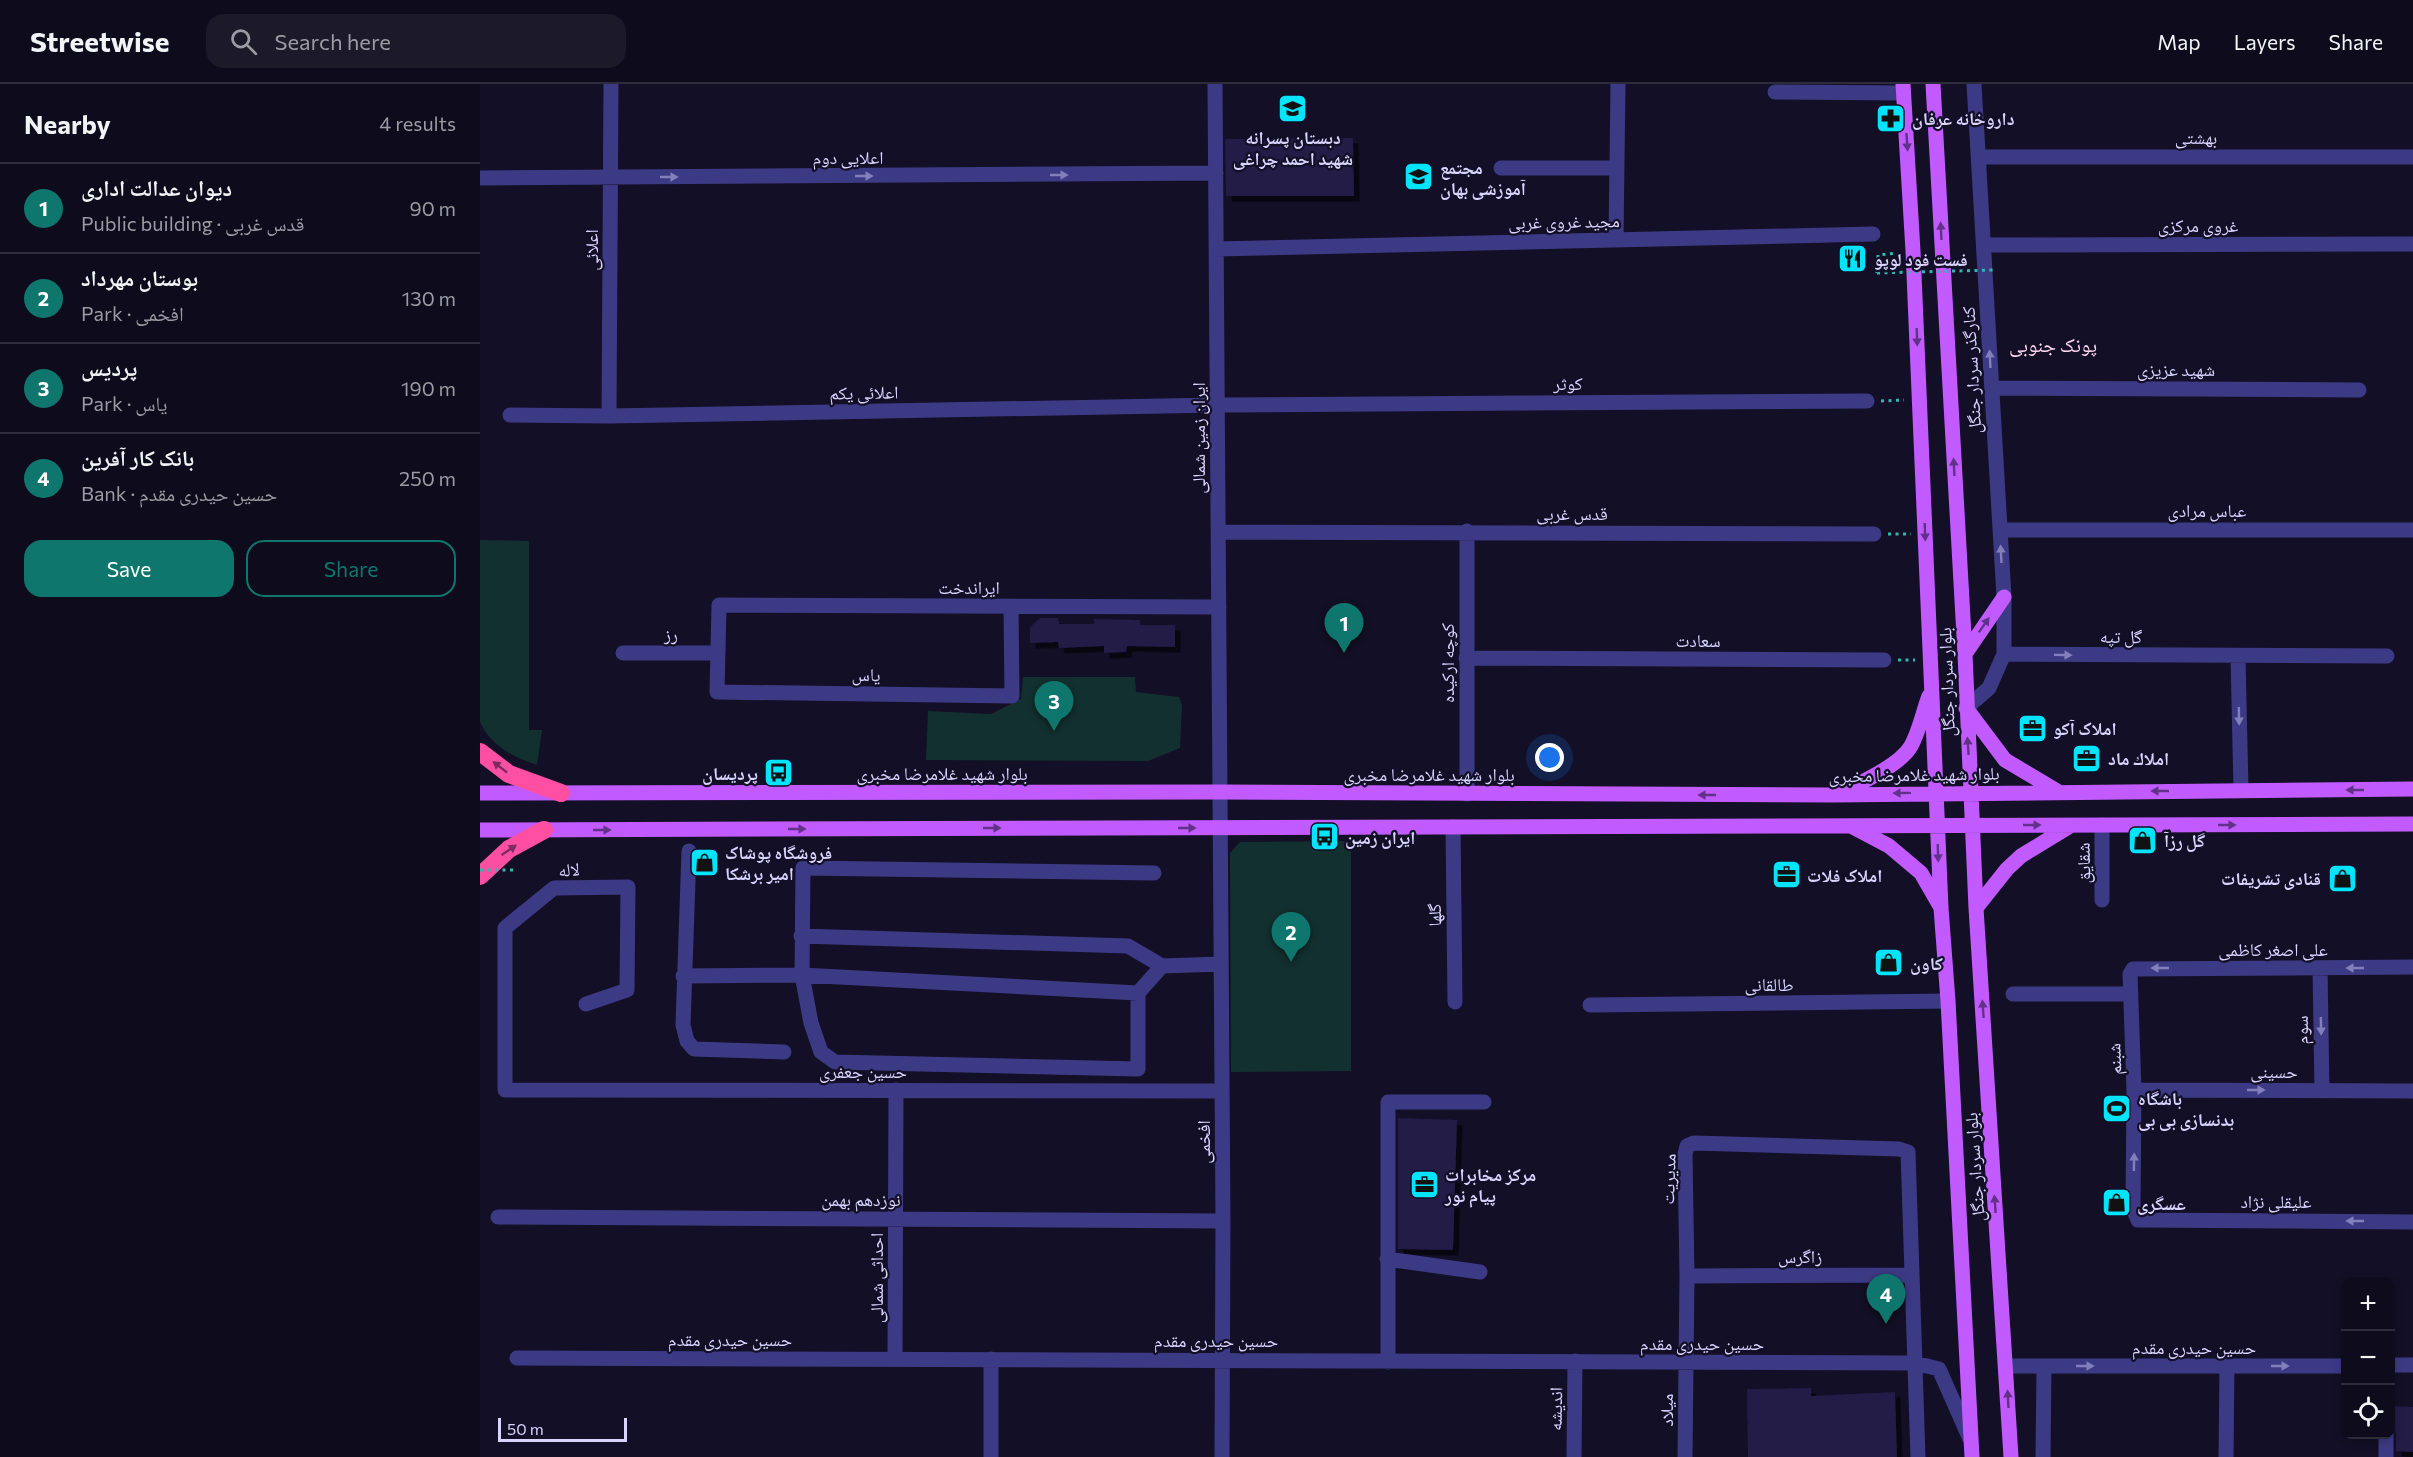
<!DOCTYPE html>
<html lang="en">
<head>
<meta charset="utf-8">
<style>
  body { margin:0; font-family:Commissioner,"Noto Naskh Arabic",sans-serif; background:#1c1929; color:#f1f3f6 }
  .controls { position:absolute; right:18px; bottom:18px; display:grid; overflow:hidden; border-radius:12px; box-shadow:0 3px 9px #0003 }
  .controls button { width:54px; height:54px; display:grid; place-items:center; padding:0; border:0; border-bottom:2px solid #2e2b3b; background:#0e0b1c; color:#f1f3f6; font:30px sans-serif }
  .scale { position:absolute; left:18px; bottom:15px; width:129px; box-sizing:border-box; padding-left:6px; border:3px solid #d9d4ff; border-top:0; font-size:16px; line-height:21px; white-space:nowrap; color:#d9d4ff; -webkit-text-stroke:4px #130f26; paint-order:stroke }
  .you { position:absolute; left:1070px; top:674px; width:21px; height:21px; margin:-15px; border:4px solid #fff; border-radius:50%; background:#1a73e8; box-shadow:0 0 0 9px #1a73e833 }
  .badge { display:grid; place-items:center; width:39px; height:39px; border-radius:50%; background:#0f766e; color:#fff; font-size:20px; font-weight:700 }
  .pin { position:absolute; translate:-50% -50px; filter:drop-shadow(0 2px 3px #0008) }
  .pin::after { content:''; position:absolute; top:32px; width:21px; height:18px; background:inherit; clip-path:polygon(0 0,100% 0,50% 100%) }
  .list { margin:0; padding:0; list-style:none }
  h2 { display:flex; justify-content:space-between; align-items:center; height:78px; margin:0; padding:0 24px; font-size:26px }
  h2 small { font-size:20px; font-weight:400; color:#9b9ba3 }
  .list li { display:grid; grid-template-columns:39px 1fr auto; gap:18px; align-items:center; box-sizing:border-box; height:90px; padding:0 24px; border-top:2px solid #2e2b3b }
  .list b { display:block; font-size:22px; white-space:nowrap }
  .list p { margin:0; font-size:20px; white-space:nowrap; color:#9b9ba3 }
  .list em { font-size:20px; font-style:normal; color:#9b9ba3 }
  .actions { display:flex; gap:12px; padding:18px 24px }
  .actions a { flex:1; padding:14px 0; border:2px solid #0f766e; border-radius:18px; text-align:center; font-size:21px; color:#0f766e }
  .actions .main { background:#0f766e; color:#fff }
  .icon { flex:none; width:33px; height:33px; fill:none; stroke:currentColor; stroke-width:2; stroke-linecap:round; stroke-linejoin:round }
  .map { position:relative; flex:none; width:1933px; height:1373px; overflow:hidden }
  header { display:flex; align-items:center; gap:36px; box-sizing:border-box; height:84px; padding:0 30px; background:#0e0b1c; border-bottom:2px solid #2e2b3b }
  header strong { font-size:28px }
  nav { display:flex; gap:33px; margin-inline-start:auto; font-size:21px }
  .search { width:420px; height:54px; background:#1c1929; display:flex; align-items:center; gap:15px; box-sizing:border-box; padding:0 21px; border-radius:18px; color:#9b9ba3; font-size:22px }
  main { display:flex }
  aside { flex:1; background:#0e0b1c }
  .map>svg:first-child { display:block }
  .green { fill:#12302f }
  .building { fill:#241b47; filter:url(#shadow) }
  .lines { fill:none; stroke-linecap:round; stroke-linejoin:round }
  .path { stroke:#2fb8b0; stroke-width:3; stroke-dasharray:3 4.5; stroke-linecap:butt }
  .minor { stroke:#3d3a85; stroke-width:15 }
  .major { stroke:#c25bff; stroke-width:15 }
  .highway { stroke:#ff4fa3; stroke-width:18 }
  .path-bridge { stroke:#2fb8b0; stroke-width:3; stroke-dasharray:3 4.5; stroke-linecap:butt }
  .oneway { fill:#623188 }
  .oneway2 { fill:#837fbc }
  .oneway3 { fill:#7d2c5e }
  .labels { text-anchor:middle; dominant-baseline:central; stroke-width:4.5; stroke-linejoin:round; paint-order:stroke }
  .poi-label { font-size:18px; font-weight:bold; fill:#d9d4ff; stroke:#130f26; text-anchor:start }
  .street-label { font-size:18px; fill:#d9d4ff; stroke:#130f26 }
  .neighbourhood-label { font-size:20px; fill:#ffd6f0; stroke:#130f26 }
</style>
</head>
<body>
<header>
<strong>Streetwise</strong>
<div class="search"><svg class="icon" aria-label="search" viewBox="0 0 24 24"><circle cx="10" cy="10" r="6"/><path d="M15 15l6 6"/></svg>Search here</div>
<nav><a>Map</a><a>Layers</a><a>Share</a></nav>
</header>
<main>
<aside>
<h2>Nearby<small>4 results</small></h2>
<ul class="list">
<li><span class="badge">1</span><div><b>دیوان عدالت اداری</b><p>Public building · قدس غربی</p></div><em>90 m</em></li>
<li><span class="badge">2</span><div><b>بوستان مهرداد</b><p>Park · افخمی</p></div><em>130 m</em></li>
<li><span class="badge">3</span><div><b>پردیس</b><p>Park · یاس</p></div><em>190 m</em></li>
<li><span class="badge">4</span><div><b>بانک کار آفرین</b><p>Bank · حسین حیدری مقدم</p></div><em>250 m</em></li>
</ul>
<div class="actions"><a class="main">Save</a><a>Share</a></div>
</aside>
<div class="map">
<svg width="1933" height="1373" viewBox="0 0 1933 1373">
  <defs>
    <filter id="shadow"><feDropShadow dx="5.5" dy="5.5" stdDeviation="0" flood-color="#0009"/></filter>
  </defs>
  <rect width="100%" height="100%" fill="#130f26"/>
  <path class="green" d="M0,456L49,457V646H62L57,681C33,673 11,662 0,638Z
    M543,593H655L656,608L699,613L702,621L700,664L668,677L446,676L448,627L511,630L541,615Z
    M871,757V987L751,988L750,769L760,758Z"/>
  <path class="building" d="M873,54L874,112H746L745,55Z
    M560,534H578L579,540H614V535L660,536V541H695V563L647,562L646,568L624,569V562L579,564L578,558L550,559V543Z
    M918,1034L977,1036L973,1166L918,1165Z
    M1331,1304V1312L1415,1308L1417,1373H1268L1267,1305Z
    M1912,1322L1933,1323V1368L1916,1367V1349L1911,1342Z"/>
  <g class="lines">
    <path class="path" d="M1397,189L1398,171L1417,169
      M1401,317L1424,316
      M1408,450H1431
      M1418,576H1435"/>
    <path class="minor" d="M735,0L743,1137L742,1373
      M1295,8L1423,9
      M1498,73H1933
      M1021,84H1137
      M0,94L736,89
      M1136,155L1138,0
      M1504,161L1933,160
      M736,165L1393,150
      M1512,304L1879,306
      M30,331L129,332L737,321L1387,317
      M129,332L131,0
      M1520,446H1933
      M738,448L1394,450
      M531,523L532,612L237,608L239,521L739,523
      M143,569H238
      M1524,570L1907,572
      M1758,573L1761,706
      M986,574L1404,576
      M1486,624L1509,604L1524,570V513L1494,0
      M987,710V447
      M1622,741V816
      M973,743L975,918
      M209,767L203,941L207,957L214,965L304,968
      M674,789L323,784L322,891L331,939L341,968L355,978L658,985V909L682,882
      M321,852L648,862L682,882L741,880
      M1933,883L1653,885L1650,890L1654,1006L1653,1124L1658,1136L1933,1138
      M1840,884L1842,1007
      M203,892L322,891L658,909
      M1533,910H1651
      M106,920L147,906L148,803L74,804L25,844V1006L742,1007
      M1110,921L1468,917
      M1654,1006L1933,1007
      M18,1133L743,1137
      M907,1175L1000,1188
      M1207,1192L1432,1191
      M37,1274L1435,1279L1459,1285L1490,1355
      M415,1275L416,1006
      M908,1278V1018H1004
      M1910,1281H1933
      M1526,1282H1866
      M511,1373V1275
      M1094,1373L1095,1277
      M1205,1373L1207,1192L1205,1070L1207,1062L1214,1059L1419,1065L1428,1068L1438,1373
      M1563,1373L1564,1283
      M1746,1373L1747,1282
      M1906,1373V1350"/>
    <path class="major" d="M1423,0L1433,167L1461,824L1468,917L1492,1373
      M1453,0L1485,570L1496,824L1531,1373
      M1485,570L1524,513
      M1486,624L1525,676L1577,707
      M1363,707C1383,698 1420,681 1431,662C1439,648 1443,628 1449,612
      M0,709L740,708L1353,711L1933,705
      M1373,743L1409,762L1441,789L1460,822
      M0,746L1933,740
      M1496,824L1527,785L1541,772L1590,742"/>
    <path class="highway" d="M0,668L29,690L81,709
      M0,792L29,765L64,746"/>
    <path class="path-bridge" d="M1397,189L1514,186
      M0,786H33"/>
  </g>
  <defs><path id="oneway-solid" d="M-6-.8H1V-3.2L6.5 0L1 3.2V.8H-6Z" transform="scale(1.5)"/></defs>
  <g class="oneway">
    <use href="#oneway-solid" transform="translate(1427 58) rotate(86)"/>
    <use href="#oneway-solid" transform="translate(1461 147) rotate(-93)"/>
    <use href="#oneway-solid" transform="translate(1437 253) rotate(88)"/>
    <use href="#oneway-solid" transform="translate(1474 383) rotate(-93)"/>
    <use href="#oneway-solid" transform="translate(1445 448) rotate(88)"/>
    <use href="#oneway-solid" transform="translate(1504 541) rotate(-55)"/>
    <use href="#oneway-solid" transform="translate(1488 662) rotate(-94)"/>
    <use href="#oneway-solid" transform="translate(1875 706) rotate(180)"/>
    <use href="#oneway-solid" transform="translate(1680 707) rotate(180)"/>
    <use href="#oneway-solid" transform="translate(1422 709) rotate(179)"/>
    <use href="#oneway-solid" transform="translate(1227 711) rotate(180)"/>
    <use href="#oneway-solid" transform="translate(1552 741)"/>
    <use href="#oneway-solid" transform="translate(1747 741)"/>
    <use href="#oneway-solid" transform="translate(512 744)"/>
    <use href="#oneway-solid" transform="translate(707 744)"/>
    <use href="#oneway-solid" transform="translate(317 745)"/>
    <use href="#oneway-solid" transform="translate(122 746)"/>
    <use href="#oneway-solid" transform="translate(1458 769) rotate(88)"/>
    <use href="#oneway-solid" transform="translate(1503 925) rotate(-94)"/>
    <use href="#oneway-solid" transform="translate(1515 1120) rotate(-94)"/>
    <use href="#oneway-solid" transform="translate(1528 1315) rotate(-93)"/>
  </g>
  <g class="oneway2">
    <use href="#oneway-solid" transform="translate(579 91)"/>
    <use href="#oneway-solid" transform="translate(384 92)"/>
    <use href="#oneway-solid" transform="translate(189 93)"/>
    <use href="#oneway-solid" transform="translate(1510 275) rotate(-93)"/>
    <use href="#oneway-solid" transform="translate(1521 470) rotate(-93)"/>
    <use href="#oneway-solid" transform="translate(1583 571) rotate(1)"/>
    <use href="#oneway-solid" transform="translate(1759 632) rotate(89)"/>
    <use href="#oneway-solid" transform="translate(1680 884) rotate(180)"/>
    <use href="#oneway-solid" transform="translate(1875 884) rotate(180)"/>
    <use href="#oneway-solid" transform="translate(1841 942) rotate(89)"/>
    <use href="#oneway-solid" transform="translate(1776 1006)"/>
    <use href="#oneway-solid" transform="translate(1654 1078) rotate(-89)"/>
    <use href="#oneway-solid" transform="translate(1875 1137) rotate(-180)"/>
    <use href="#oneway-solid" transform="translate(1605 1282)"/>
    <use href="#oneway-solid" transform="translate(1800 1282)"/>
  </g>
  <g class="oneway3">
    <use href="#oneway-solid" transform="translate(20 683) rotate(-142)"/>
    <use href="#oneway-solid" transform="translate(29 766) rotate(-34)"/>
  </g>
  <defs>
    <symbol id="school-square" viewBox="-11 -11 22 22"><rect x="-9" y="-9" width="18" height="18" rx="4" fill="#00e5ff" stroke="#130f26"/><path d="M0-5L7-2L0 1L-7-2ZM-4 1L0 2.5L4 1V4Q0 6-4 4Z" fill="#111"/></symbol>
    <symbol id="pharmacy-square" viewBox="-11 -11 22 22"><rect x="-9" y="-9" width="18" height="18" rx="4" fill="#00e5ff" stroke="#130f26"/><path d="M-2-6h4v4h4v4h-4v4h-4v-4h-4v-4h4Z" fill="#111"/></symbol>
    <symbol id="restaurant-square" viewBox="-11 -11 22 22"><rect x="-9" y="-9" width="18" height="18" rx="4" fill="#00e5ff" stroke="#130f26"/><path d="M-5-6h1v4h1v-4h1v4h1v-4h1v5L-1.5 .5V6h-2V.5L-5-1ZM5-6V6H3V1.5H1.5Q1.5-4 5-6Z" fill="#111"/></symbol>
    <symbol id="office-square" viewBox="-11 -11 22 22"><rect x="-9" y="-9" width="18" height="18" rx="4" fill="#00e5ff" stroke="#130f26"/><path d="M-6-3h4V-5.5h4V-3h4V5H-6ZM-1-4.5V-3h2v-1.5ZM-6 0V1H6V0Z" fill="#111"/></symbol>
    <symbol id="bus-square" viewBox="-11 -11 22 22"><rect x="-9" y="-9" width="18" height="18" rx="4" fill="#00e5ff" stroke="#130f26"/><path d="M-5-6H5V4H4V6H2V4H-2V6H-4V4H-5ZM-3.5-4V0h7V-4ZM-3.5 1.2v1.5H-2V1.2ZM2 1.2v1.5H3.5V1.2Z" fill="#111"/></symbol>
    <symbol id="shop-square" viewBox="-11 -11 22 22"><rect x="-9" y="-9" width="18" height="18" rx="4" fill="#00e5ff" stroke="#130f26"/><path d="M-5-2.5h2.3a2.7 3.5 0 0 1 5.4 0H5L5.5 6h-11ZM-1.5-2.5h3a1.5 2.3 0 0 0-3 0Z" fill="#111"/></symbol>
    <symbol id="stadium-square" viewBox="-11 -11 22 22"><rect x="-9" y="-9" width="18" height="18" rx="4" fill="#00e5ff" stroke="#130f26"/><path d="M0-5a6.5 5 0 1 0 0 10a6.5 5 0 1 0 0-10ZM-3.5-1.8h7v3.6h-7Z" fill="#111"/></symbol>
  </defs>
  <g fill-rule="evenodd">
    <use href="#school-square" x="796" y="8" width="33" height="33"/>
    <use href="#pharmacy-square" x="1394" y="18" width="33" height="33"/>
    <use href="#school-square" x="922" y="76" width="33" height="33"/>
    <use href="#restaurant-square" x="1356" y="158" width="33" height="33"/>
    <use href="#office-square" x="1536" y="628" width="33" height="33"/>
    <use href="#office-square" x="1590" y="658" width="33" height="33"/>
    <use href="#bus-square" x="282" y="672" width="33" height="33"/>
    <use href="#bus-square" x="828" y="736" width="33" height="33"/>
    <use href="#shop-square" x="1646" y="740" width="33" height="33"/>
    <use href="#shop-square" x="208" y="762" width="33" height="33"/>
    <use href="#office-square" x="1290" y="774" width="33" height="33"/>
    <use href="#shop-square" x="1846" y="778" width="33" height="33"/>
    <use href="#shop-square" x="1392" y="862" width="33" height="33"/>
    <use href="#stadium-square" x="1620" y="1008" width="33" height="33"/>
    <use href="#office-square" x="928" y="1084" width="33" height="33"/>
    <use href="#shop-square" x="1620" y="1102" width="33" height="33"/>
  </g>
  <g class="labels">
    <g class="poi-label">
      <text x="1432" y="34">داروخانه عرفان</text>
      <text x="813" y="53" text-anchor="middle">دبستان پسرانه<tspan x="813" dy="21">شهید احمد چراغی</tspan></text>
      <text x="960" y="83">مجتمع<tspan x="960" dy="21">آموزشی بهان</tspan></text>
      <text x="1394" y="175">فست فود لوپو</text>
      <text x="1573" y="644">املاک آکو</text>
      <text x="1628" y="674">املاك ماد</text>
      <text x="278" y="689" text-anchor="end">پردیسان</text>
      <text x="865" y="753">ایران زمین</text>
      <text x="1684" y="756">گل رزآ</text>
      <text x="245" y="768">فروشگاه پوشاک<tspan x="245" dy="21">امیر برشکا</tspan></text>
      <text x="1327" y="791">املاک فلات</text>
      <text x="1841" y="794" text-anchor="end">قنادی تشریفات</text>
      <text x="1430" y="879">کاون</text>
      <text x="1658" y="1014">باشگاه<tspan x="1658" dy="21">بدنسازی بی بی</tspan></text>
      <text x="965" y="1090">مرکز مخابرات<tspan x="965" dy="21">پیام نور</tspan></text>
      <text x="1657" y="1119">عسگری</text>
    </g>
    <g class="street-label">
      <text x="1716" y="53">بهشتی</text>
      <text x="368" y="73">اعلایی دوم</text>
      <text transform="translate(1084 137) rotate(-1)">مجید غروی غربی</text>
      <text x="1718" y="141">غروی مرکزی</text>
      <text transform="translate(111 166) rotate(-90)">اعلائی</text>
      <text x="1696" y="285">شهید عزیزی</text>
      <text transform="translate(1491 286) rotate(-93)">کنارگذر سردار جنگل</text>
      <text x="1088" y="299">کوثر</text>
      <text transform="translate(384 308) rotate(-1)">اعلائی یکم</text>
      <text transform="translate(718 354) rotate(-90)">ایران زمین شمالی</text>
      <text x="1727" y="426">عباس مرادی</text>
      <text x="1092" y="429">قدس غربی</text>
      <text x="489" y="503">ایراندخت</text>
      <text x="191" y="550">رز</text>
      <text transform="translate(1641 552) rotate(1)">گل تپه</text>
      <text x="1218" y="556">سعادت</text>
      <text transform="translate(967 579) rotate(-90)">کوچه ارکیده</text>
      <text transform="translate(386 590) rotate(1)">یاس</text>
      <text transform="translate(1466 598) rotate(-92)">بلوار سردار جنگل</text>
      <text x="462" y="689">بلوار شهید غلامرضا مخبری</text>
      <text x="949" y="690">بلوار شهید غلامرضا مخبری</text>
      <text transform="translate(1434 690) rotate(-1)">بلوار شهید غلامرضا مخبری</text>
      <text transform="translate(1603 779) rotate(-91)">شقایق</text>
      <text transform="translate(89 785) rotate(-4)">لاله</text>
      <text transform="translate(954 831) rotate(-91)">گلها</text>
      <text x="1793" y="865">علی اصغر کاظمی</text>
      <text x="1289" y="900">طالقانی</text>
      <text transform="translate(1821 946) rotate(-91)">سوم</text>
      <text transform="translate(1634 975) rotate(-92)">شبنم</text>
      <text x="383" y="987">حسین جعفری</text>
      <text x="1794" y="987">حسینی</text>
      <text transform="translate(723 1058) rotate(-90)">افخمی</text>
      <text transform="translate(1494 1083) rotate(-94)">بلوار سردار جنگل</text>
      <text transform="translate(1188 1095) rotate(-88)">مدیریت</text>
      <text x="381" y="1115">نوزدهم بهمن</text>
      <text x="1796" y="1117">علیقلی نژاد</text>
      <text x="1320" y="1172">زاگرس</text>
      <text transform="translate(396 1194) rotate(-90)">احداثی شمالی</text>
      <text x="250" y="1255">حسین حیدری مقدم</text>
      <text x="736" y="1256">حسین حیدری مقدم</text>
      <text x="1222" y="1259">حسین حیدری مقدم</text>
      <text x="1714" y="1263">حسین حیدری مقدم</text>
      <text transform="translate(1075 1325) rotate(-89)">اندیشه</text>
      <text transform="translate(1186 1326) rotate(-90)">میلاد</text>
    </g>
    <g class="neighbourhood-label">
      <text x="1573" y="260">پونک جنوبی</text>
    </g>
  </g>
</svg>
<div class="controls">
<button>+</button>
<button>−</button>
<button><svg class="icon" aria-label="locate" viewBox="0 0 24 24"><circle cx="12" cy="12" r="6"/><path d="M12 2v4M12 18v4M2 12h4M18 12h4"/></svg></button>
</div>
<div class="scale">50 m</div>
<div class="you"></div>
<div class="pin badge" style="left:864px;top:569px">1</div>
<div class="pin badge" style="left:811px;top:878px">2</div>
<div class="pin badge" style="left:574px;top:647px">3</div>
<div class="pin badge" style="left:1406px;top:1240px">4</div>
</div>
</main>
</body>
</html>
